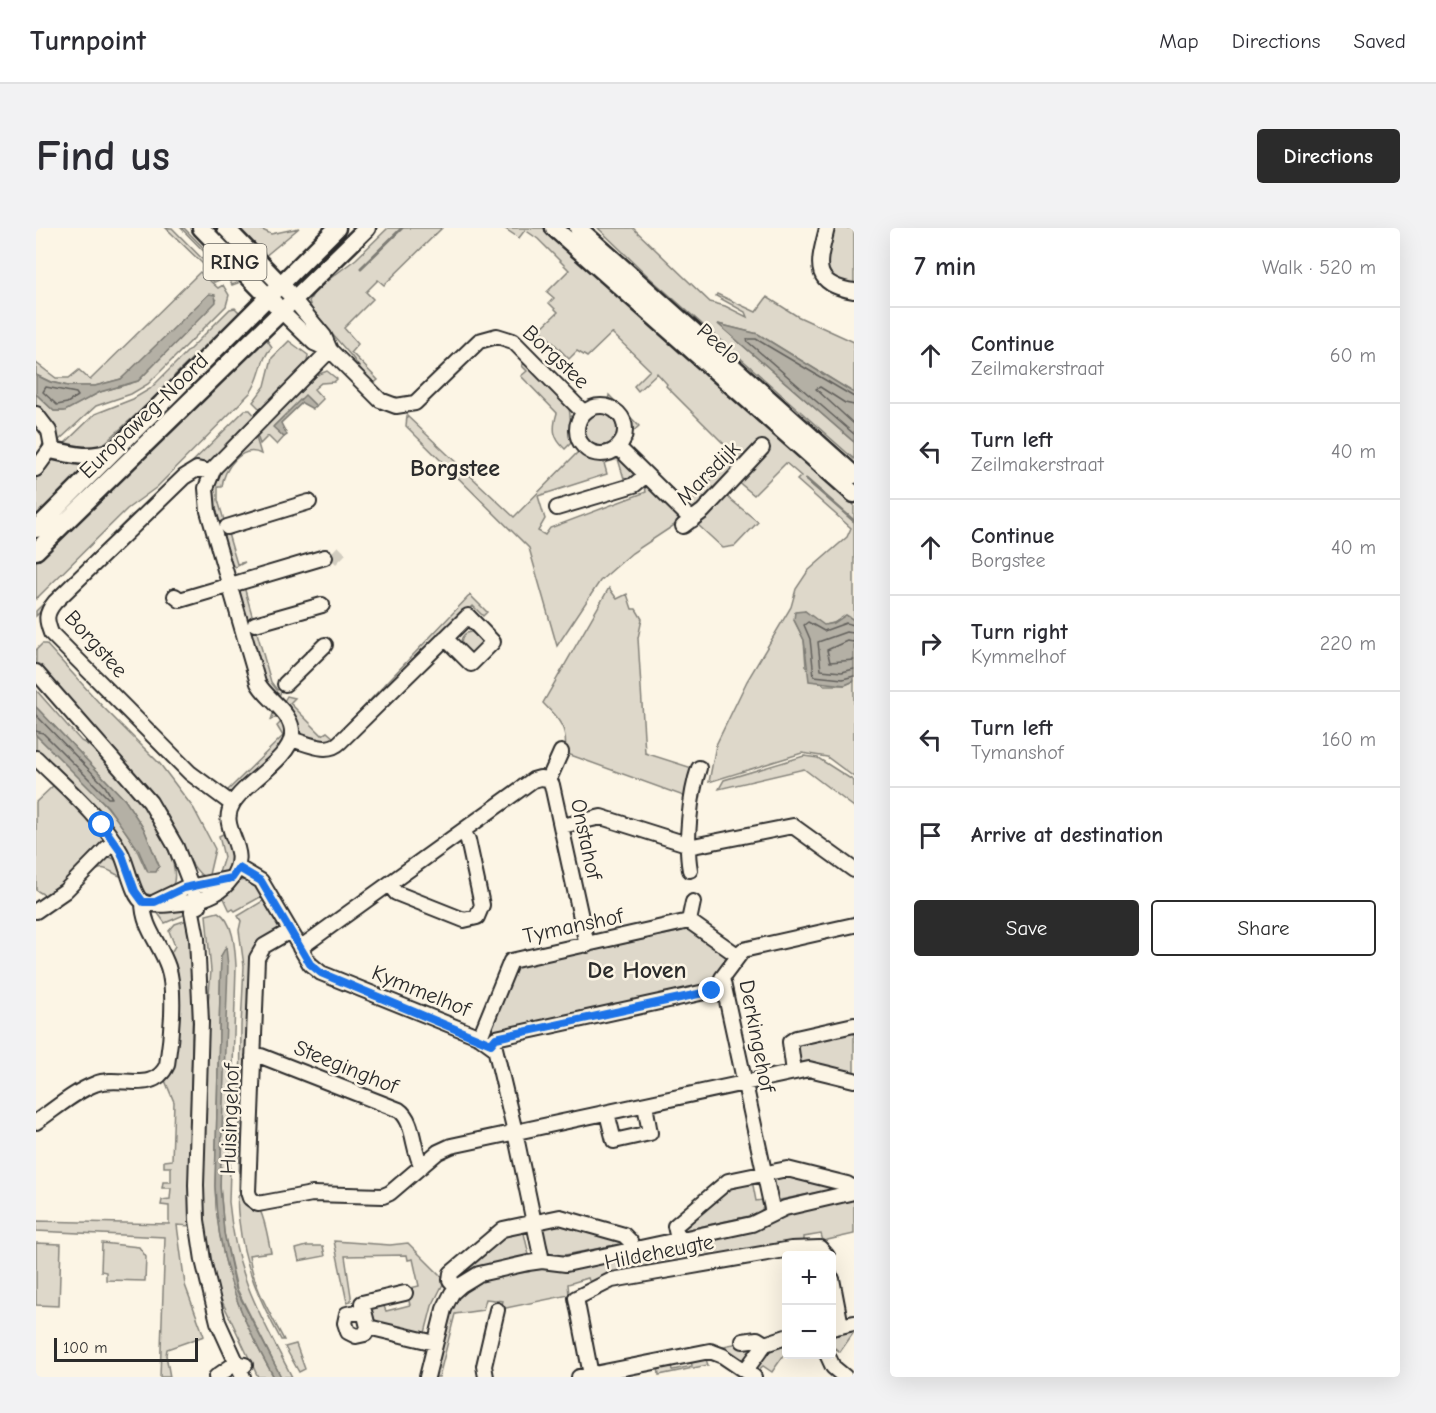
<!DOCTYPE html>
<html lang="en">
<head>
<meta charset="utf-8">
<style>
  body { margin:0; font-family:"Comic Neue",sans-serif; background:#f2f2f3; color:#2b2b33 }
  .controls { position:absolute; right:18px; bottom:18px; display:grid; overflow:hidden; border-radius:6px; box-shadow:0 6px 24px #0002 }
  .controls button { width:54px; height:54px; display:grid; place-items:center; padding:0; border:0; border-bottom:2px solid #e1e1e2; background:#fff; color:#2b2b33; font:30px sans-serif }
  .scale { position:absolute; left:18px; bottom:15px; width:144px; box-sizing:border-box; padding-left:6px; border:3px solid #2b2b2b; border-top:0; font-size:16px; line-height:21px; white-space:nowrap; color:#2b2b2b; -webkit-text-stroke:4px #fcf5e5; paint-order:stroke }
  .stop { position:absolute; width:18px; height:18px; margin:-14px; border:4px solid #1a73e8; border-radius:50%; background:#fff }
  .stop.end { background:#1a73e8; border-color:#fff; box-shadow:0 2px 6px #0008 }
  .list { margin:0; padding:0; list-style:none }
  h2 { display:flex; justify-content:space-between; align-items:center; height:78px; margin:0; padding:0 24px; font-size:26px }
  h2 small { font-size:20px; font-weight:400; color:#7c7c81 }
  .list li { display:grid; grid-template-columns:39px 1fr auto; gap:18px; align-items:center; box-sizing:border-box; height:96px; padding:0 24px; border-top:2px solid #e1e1e2 }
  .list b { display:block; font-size:22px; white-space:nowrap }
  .list p { margin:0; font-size:20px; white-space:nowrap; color:#7c7c81 }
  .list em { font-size:20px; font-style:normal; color:#7c7c81 }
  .actions { display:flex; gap:12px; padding:18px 24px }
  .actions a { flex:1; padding:14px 0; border:2px solid #2b2b2b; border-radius:6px; text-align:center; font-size:21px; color:#2b2b2b }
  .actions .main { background:#2b2b2b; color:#fff }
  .icon { flex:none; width:33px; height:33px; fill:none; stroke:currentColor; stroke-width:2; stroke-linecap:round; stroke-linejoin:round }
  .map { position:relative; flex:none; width:818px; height:1149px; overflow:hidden; border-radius:6px }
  header { display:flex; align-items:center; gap:36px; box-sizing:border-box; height:84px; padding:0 30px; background:#fff; border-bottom:2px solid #e1e1e2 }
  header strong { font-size:28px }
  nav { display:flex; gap:33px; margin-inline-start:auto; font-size:21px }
  .intro { display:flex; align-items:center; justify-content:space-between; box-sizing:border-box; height:144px; padding:0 36px }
  h1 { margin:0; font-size:42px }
  .button { padding:15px 27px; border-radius:6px; background:#2b2b2b; color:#fff; font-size:21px; font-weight:700 }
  main { display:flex; gap:36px; padding:0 36px }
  aside { flex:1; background:#fff; border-radius:6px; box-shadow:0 6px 24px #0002 }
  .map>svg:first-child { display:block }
  .green { fill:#ded8ca; stroke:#84827a; stroke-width:1.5 }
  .water { fill:#b4b0a5; stroke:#7d7b74; stroke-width:1.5 }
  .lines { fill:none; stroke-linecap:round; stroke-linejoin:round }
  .shore { stroke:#62605c; stroke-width:1.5 }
  .stream { stroke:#7d7b74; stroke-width:3 }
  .minor-tunnel { stroke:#d2cdc0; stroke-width:14; stroke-dasharray:14 7; stroke-linecap:butt }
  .minor-casing { stroke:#2b2b2b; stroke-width:18 }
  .major-casing { stroke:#2b2b2b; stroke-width:21 }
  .minor { stroke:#fcf5e5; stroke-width:14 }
  .major { stroke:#fcf5e5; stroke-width:16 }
  .route { stroke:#1a73e8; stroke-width:8 }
  .labels { text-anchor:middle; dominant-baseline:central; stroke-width:5; stroke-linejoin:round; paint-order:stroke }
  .shield { fill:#fcf5e5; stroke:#6a6863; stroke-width:1.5 }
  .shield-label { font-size:21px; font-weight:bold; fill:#2b2b2b }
  .street-label { font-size:22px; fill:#2b2b2b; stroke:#fcf5e5 }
  .neighbourhood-label { font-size:24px; font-weight:bold; fill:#2b2b2b; stroke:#fcf5e5 }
</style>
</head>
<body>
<header>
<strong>Turnpoint</strong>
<nav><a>Map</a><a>Directions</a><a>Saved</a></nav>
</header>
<div class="intro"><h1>Find us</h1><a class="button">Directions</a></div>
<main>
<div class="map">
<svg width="818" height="1149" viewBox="0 0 818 1149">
  <rect width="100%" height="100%" fill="#fcf5e5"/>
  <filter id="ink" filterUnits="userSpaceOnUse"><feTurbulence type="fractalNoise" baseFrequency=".0167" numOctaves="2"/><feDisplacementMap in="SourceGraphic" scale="12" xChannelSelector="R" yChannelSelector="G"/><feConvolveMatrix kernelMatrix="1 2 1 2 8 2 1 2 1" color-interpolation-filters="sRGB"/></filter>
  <g filter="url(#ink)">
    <path class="green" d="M130,0H136L186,51L178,54L166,41L169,38Z
      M145,0H148L202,55L196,57L189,45Z
      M199,0H222L235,6L263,0L228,29Z
      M352,0H406L348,57L342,52L330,64L337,71L308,100L322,116L315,124L342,152L336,157L316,129L276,83L273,73L280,61L320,31Z
      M468,0H508L818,277V392L810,388L798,395L788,398L769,383L758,392L768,412L770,439L788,457H809L818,453V549L791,529L766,525L673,554L680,517L711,453L755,379L760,361L772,343L811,309L815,300L761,252L765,248L750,235L718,267L701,253L658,283L648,281L698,226L630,158L631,156L621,145L602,163L598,158L614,142L576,105L551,129L541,123L533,131L505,102L499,107L495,102L499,98L504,101L522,84L513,75L518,70L511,64L533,42L502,11L489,2L483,10Z
      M562,0H597L674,74L689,78L711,89L709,84L680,68L681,66L720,84L731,69L761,88L818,114V165L722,106L682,96L818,214V231L614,50Z
      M796,0H818V60L796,52L787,40Z
      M164,44L182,60L187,57L193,67L190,78L112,156L95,166L60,178L21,214L15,194L0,177V166L18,183H28L64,164L102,153L181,71L85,151L59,158H32L15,154L0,147V135L20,150H33L43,142L54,152Z
      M199,80L206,87L194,99L185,103L139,147L134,156L60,223L25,219L59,186L97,171L114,161L194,81Z
      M204,104L209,108L0,313V308Z
      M229,109L236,119C223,132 226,150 214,165L121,259L91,281L0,371V330Z
      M253,113L272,127L271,134L263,143L265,146L232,179L230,177L225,182L217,174L229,158L236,130Z
      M489,134L533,179L537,213L529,221C517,210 516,201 521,185L485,148L491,143L486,138Z
      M291,143L301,151L298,154L285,155L278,161L287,171L280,178L269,168L238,198L248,209L241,217L232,208L224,216L221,207L281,147Z
      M573,167L603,198L592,208L596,214L591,219C586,198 603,191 572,174Z
      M209,182H214L220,189L174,235L165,236L124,266Z
      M545 201a18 18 0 1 1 36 0a18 18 0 1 1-36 0Z
      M371,188L478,289L544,222L560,231L582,228L598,244L594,253L589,254L582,231L568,235L571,246L502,268L509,291L502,303L509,307L514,300L610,264L609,258L615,259L646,292L596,325L564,353L521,418L493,320L370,198Z
      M219,206L225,226C206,216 187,241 186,259H182V272L201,336L209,334L200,339L193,335L175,267L179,248Z
      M20,229L55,235L0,292V248Z
      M689,267L722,294L699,318L687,320L661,296Z
      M119,271L0,388V383L96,287Z
      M207,355L235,454L241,462L248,457L244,466L239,467L228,455L200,359Z
      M573,360L581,371L591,366L596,381H600L606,391L602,410L609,525L656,540L653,570L529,525C532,501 524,492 507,475Z
      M434,367L451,384L447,388L437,378L298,514C266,522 258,498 247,475L251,468L259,470L254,475L286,507L291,504L298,510Z
      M425 414a10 10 0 1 1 20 0a10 10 0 1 1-20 0Z
      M6,416H10L66,478L124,536L158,581L179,621L172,651C153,644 141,601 129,583C95,533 41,485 0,440V422Z
      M0,462L45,513C74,526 154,627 136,659L118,668L108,665L62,586L0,523V507C41,548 88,586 109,640L123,638L108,601L89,572L0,479Z
      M237,486H242C250,495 254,504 248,515L201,564C193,568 188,567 182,561L183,558L190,564L247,508L241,498L246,493L241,488L235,492Z
      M768,528L782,530L818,553V579L768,541L683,561L688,552Z
      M19,556L64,600L69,611L28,656L10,668L0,662V574Z
      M189,605L196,624L195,633L198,634L193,644L181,651L188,629L183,608Z
      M74,629L82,633L89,649C75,648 68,631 55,648L51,647Z
      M211,651L228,667L199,683L197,681L194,683L186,666L201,654Z
      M230,671L245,701L228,714L209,962H203L205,798L208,738L203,702L205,693L202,688Z
      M144,681L150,686L129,695L121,684Z
      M182,684C198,693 199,721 200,738L193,974C200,1048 223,1085 256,1149H245L201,1061L188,1005L184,958L190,721L185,728L179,958C181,1029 203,1089 238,1149H222L184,1069L171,1018L167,985L170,798L175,743L170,687Z
      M154,691L158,720L153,953L155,998L141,997L149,1057L168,1108L131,1121L130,1127L134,1149H124L129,1009L0,1003V993L133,996V978L125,977L126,972L134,971L135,960H126L127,954H135V939H128V933L136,932L138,874L128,850L133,728L139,718L133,703L139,696Z
      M653,698L692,726L677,756L607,773L575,776L572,781L534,790L529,787L490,796L487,800L458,807L452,803L480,736L563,717L567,720L646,703L647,699Z
      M818,805V844L766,837L761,833L758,820L761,816Z
      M750,944L808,959L744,972L740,969L735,949Z
      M716,952L720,973L726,972L727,980L722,986L645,1003L646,998L669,979H673L691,964L692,959Z
      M203,967C228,967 230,1005 235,1024L213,1027C217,1058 234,1085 248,1112H245C224,1073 208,1038 203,993C202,985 200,972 203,967Z
      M818,971V1006L787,1013L785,1006L768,1009V1016L555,1058L552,1050L532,1056L533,1067L465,1081L467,1073L450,1071L447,1082L419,1086L403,1149H396L417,1073L440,1053L467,1046L493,1044L499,1038L526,1042L751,984Z
      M529,994L531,999L553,1005L558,1003L590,1015L519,1029L513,1025L511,1017H508L505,1002L507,998Z
      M487,1001L493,1027L441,1039L422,1050L419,1046L462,1014L463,1009Z
      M298,1013L354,1017L372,1015L409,1052L396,1078L389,1105L342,1094L338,1091L334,1078L347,1076L350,1083L374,1077L370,1061L383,1058L377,1031L372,1032L371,1027L309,1028L315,1068V1073L311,1074Z
      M0,1015L25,1016L23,1078L0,1077Z
      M66,1015L103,1019L110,1029L109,1053L70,1052V1044L65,1043Z
      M271,1018H287L289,1028L263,1033L260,1021Z
      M818,1099V1104L804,1124L799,1120L796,1125V1104Z
      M750,1113V1124L736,1144L727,1138L720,1144L719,1141L730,1123Z
      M703,1115L722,1116L705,1134L687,1121V1118Z
      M260,1116L269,1141L263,1144L249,1119Z
      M669,1129L672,1137L623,1147L622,1137L634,1134L636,1142L656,1138L655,1132Z"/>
    <path class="water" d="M173,66L179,67L180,74L102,153L64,164L29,183H18L0,166V147L14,154L32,158H59L85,151Z
      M682,96L722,106L818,165V214Z
      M269,167L280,178L277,181L266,175L245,195L251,207L248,209L237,199Z
      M769,383L788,397L798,395L810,387L818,392V453L809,457L773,453L768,412L758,392L759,384Z
      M0,479L89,572L108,601L123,638L120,644H112L102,621L72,579L0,507Z
      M190,719L192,738L184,958L188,1005L200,1061L245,1149H238C203,1089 181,1029 179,958L185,728Z"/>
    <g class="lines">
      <path class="shore" d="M10,159L40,165L42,168L31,175L21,177L7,164Z
        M818,169L720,111H711L712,114L818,206
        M818,177L809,175L784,159L780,161L818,196
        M818,397L810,395L788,403L772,394L768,397L774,411L778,448L807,451L818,448
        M818,405L810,404L782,414L785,442L806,444L818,441
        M818,414L811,413L791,422L794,434L818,432
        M0,487L69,558L76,570H72L7,505L0,503"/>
      <path class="stream" d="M325,40L366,0
        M770,251L818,293"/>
      <path class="minor-tunnel" d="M297,323L305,331"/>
      <defs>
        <path id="minor" d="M791,0C783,34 773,56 818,63
          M258,72L288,108L294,122L344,172L360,178L379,175L443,113L461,108L477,113L548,185
          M246,84L278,115L294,122
          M541 202a24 24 0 1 1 48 0a24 24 0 1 1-48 0Z
          M0,186L13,203L16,219L0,241
          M582,219L656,292
          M175,244L161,241L148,249L19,374C9,386 10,392 15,405L154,545L196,576
          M521,280L598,257L610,247
          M647,298L667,283L726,220
          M191,299L273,274
          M139,368L144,372L289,329
          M219,396L286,377
          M0,444L114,574L140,619L163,678
          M249,456L289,417
          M255,511C271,515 291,527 304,514L432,388L457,414L435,436L409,410
          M525,524L513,551L516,557L551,717
          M0,530C29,559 65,588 85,625C91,636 97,669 107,674C118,679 144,676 157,673C172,670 185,665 195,651C218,620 180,602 197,575C209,554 254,531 256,507C258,485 231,472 222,455L172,283L170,260L178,240L294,122
          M526,598L565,589L657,618L757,598L818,642
          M203,640L225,653L274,736L285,745L444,809L459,820L479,904L506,1033
          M654,642C649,616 654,566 663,540
          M353,656L360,665L428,692L441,689L446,677L432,612L427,603
          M158,673L156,684L161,710L165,794L160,957L161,992L167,1032L182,1094L207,1149
          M119,674L148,660L196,650
          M657,674L653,693L701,727
          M0,683L29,663L78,613
          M254,703L228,718L221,730L212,964L214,970L222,976L276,966L347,968L354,965L402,924L415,918L773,841L818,852
          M264,720L497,552L504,550L513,551
          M444,809L475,733L653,693
          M455,816L460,810L687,760
          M217,828H225L363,882C379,893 376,923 386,938
          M758,844L754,814L760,810L818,797
          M571,885L578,913L614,905L609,877
          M0,894C19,881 38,864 59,856C83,846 117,867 131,837C135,812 140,762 132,739C124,715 107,700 107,674
          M737,985L686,750L707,722L818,697
          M642,1011L639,998L692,953L751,941L811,956L816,959L817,964
          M796,1051L805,1098
          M421,1060L414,1052L415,1045L467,1001L524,989L588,1007L594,1013L596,1022
          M327,1083L311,1086L309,1095L312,1104L320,1108L329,1106L332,1099L326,1075L369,1065
          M332,1099L399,1115
          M796,1100L818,1095
          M707,1113L721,1111L729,1116
          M791,1126L797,1139L809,1149
          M709,1143L729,1116L750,1109
          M555,1147L540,1070L576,1052L755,1021L784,1020L791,1028
          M180,1149L200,1135L209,1137
          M391,1149L408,1081L416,1065L425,1057L443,1046L492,1035L506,1033L530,1036L716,996L749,980L818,964
          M450,1149L448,1138L461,1082
          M543,1149L674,1123L687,1128L718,1149"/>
        <path id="major" d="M165,0L239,76
          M190,0L252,64
          M518,0L818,266
          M542,0L818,247
          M15,222C37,227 54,232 76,223
          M0,301L301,0
          M0,323L331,0"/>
      </defs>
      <use href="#minor" class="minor-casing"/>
      <use href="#major" class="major-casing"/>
      <use href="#minor" class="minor"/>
      <use href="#major" class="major"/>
    </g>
  </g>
  <g class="lines" filter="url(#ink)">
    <path class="route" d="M66,597L85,624L99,663L107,674H119L148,660L196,650L203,640L225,653L274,736L285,745L455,816L460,810L676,763"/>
  </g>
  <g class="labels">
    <rect class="shield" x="167.5" y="16" width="63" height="36" rx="4.5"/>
    <g class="shield-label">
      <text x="199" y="34">RING</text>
    </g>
    <g class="street-label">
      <text transform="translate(683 116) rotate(41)">Peelo</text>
      <text transform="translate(520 129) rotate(43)">Borgstee</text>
      <text transform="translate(108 188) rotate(-44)">Europaweg-Noord</text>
      <text transform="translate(672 245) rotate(-45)">Marsdijk</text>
      <text transform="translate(60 416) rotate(48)">Borgstee</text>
      <text transform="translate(550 611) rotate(78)">Onstahof</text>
      <text transform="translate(537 698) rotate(-12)">Tymanshof</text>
      <text transform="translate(385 763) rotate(22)">Kymmelhof</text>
      <text transform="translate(721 808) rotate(79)">Derkingehof</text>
      <text transform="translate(310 839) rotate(22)">Steeginghof</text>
      <text transform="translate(194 891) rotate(-88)">Huisingehof</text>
      <text transform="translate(623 1024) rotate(-11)">Hildeheugte</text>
    </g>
    <g class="neighbourhood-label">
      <text x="419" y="240">Borgstee</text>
      <text x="601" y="742">De Hoven</text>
    </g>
  </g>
</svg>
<div class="controls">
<button>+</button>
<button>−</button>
</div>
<div class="scale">100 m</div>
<div class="stop" style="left:66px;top:597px"></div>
<div class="stop end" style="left:676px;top:763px"></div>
</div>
<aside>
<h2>7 min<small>Walk · 520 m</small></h2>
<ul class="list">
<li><svg class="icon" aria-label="ahead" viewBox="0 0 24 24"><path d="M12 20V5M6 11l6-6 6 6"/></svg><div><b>Continue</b><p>Zeilmakerstraat</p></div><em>60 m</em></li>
<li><svg class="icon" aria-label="left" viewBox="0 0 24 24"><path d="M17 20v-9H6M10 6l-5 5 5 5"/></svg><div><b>Turn left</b><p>Zeilmakerstraat</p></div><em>40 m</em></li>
<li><svg class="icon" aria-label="ahead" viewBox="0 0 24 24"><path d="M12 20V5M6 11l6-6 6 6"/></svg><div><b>Continue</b><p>Borgstee</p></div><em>40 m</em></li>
<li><svg class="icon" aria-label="right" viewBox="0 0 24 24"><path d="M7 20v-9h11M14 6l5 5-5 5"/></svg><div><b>Turn right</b><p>Kymmelhof</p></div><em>220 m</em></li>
<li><svg class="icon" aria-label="left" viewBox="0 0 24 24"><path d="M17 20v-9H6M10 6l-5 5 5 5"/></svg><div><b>Turn left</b><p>Tymanshof</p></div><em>160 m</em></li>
<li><svg class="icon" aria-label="arrive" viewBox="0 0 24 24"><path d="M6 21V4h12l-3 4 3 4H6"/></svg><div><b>Arrive at destination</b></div></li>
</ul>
<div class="actions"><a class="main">Save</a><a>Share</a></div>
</aside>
</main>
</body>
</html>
